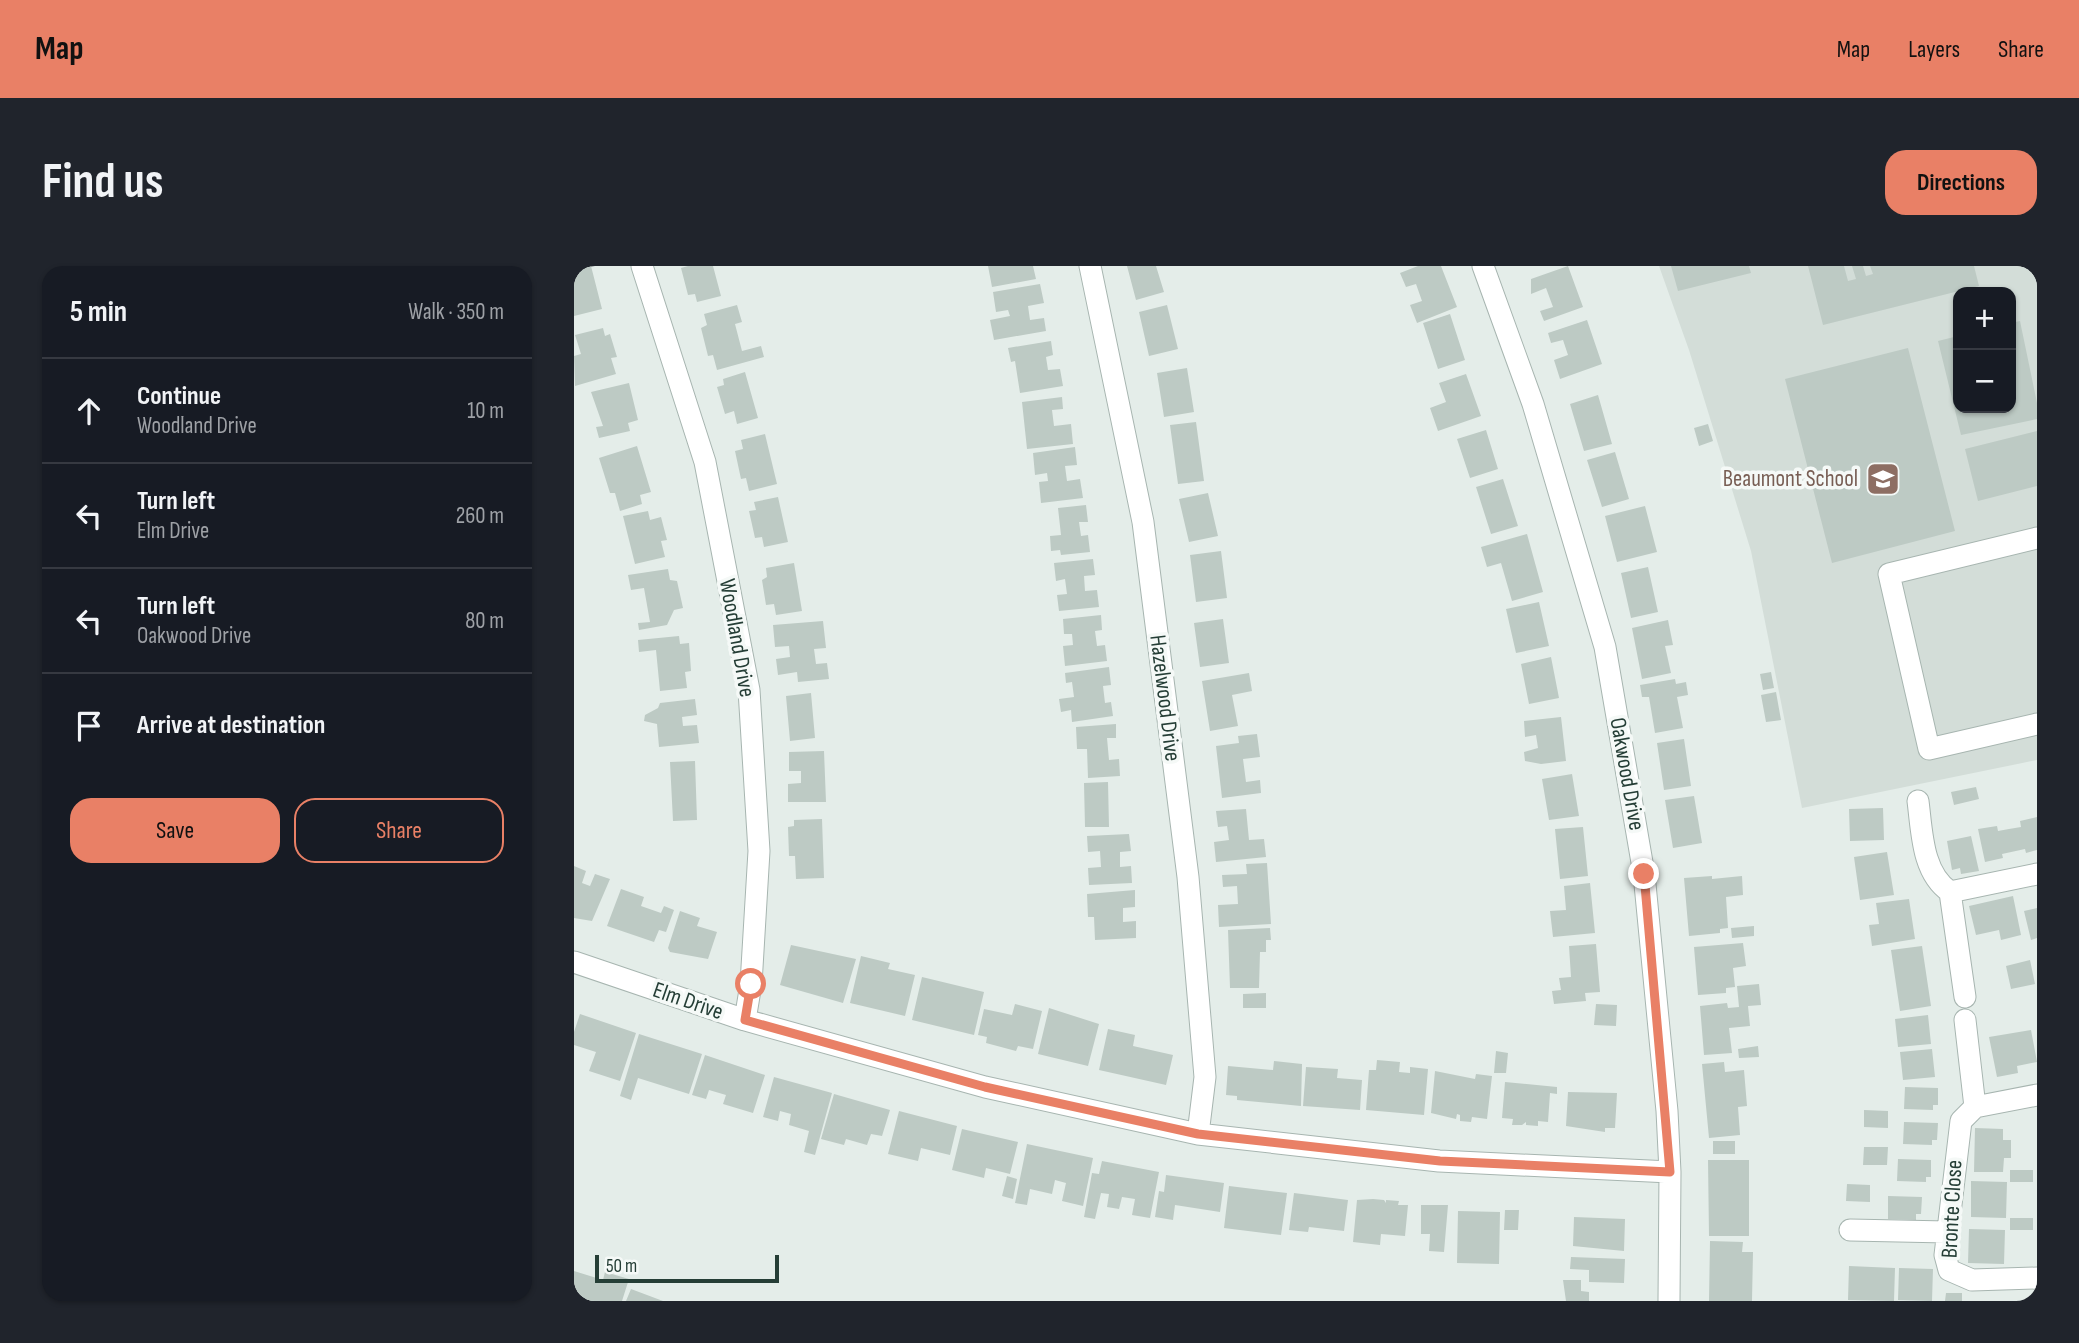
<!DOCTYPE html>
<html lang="en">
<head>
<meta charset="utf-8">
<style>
  body { margin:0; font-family:"Sofia Sans Condensed",sans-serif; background:#20242c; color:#f1f3f6 }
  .controls { position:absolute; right:21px; top:21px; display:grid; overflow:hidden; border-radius:14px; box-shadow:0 2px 5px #0004 }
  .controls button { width:63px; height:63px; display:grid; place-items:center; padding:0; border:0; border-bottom:2px solid #363941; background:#171b24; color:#f1f3f6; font:35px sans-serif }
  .scale { position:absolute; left:21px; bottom:18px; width:184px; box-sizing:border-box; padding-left:7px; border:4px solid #253e36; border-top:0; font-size:19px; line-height:24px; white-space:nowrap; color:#253e36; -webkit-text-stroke:5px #f5f9f7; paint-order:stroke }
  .stop { position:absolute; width:21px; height:21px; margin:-16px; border:5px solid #e98066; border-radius:50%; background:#fff }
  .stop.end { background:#e98066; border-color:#fff; box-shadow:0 2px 7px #0008 }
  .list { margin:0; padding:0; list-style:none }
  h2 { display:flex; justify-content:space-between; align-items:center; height:91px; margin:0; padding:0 28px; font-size:30px }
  h2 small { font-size:23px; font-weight:400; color:#9ea1a6 }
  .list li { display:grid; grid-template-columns:46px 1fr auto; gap:21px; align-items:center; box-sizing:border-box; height:105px; padding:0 28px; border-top:2px solid #363941 }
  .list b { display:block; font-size:26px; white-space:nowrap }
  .list p { margin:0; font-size:23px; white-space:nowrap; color:#9ea1a6 }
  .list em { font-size:23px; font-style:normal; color:#9ea1a6 }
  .actions { display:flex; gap:14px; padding:21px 28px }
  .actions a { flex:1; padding:16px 0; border:2px solid #e98066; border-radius:21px; text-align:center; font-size:24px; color:#e98066 }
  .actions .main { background:#e98066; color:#111 }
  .icon { flex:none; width:38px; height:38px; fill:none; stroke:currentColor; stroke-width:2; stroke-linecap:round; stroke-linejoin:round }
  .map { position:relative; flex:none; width:1463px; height:1035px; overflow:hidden; border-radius:21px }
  header { display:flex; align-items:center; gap:42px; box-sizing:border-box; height:98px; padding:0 35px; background:#e98066; color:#111 }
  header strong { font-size:33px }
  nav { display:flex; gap:38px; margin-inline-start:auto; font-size:24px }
  .intro { display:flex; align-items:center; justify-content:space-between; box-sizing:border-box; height:168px; padding:0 42px }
  h1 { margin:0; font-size:49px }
  .button { padding:18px 32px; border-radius:21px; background:#e98066; color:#111; font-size:24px; font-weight:700 }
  main { display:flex; gap:42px; padding:0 42px }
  aside { flex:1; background:#171b24; border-radius:21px; box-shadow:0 2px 5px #0004 }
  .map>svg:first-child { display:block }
  .built { fill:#d3ddd8; fill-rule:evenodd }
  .building { fill:#bdcac4 }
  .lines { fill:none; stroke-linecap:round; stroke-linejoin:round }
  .minor-casing { stroke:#a7b5b0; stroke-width:23 }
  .minor { stroke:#fff; stroke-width:21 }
  .route { stroke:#e98066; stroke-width:9 }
  .labels { text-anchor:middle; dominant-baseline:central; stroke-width:7; stroke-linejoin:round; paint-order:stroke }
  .education-label { font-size:23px; fill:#785e54; stroke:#f5f9f7; text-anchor:end }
  .street-label { font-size:23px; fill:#253e36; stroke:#f5f9f7 }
</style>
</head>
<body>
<header>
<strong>Map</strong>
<nav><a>Map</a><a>Layers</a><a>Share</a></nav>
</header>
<div class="intro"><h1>Find us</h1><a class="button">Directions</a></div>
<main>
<aside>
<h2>5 min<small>Walk · 350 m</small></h2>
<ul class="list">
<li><svg class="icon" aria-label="ahead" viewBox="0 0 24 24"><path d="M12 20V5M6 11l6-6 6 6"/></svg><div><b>Continue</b><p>Woodland Drive</p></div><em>10 m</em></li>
<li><svg class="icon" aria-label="left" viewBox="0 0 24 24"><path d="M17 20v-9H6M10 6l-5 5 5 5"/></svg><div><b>Turn left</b><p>Elm Drive</p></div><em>260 m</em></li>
<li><svg class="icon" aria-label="left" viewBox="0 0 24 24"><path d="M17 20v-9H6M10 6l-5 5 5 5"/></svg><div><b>Turn left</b><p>Oakwood Drive</p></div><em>80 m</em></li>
<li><svg class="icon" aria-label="arrive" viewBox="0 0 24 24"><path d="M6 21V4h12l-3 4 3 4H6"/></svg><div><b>Arrive at destination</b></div></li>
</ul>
<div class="actions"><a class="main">Save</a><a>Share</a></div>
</aside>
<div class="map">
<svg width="1463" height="1035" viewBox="0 0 1463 1035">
  <rect width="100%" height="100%" fill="#e4ede9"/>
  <path class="built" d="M1085,0H1463V494L1228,542L1177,285L1115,84ZM1384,26H1437V142H1384Z"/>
  <path class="building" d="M17,0L28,43L0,50V5Z
    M114,0H139L147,30L123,36L121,28L114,29L107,2Z
    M414,0H459L462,13L418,21Z
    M553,0H582L590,26L562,34Z
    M844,0H867L883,41L843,57L836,39L848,35L842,18L832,21L826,7Z
    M994,0L1009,41L970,55L966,45L979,41L972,22L957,28V13Z
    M1097,0H1175L1177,7L1104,25Z
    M1234,0H1270L1274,15L1282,13L1278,0H1289L1292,10L1299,8L1296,0H1400L1405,20L1249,59Z
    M466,18L470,37L454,40L456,54L470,52L472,65L420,74L416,54L436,50L434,44L422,46L419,26Z
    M163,39L168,56L161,58L168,85L187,80L190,91L143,104L139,89L134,90L127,62L133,59L130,48Z
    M593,39L604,83L575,90L565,46Z
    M876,48L891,94L864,103L849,57Z
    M1013,54L1028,98L986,113L980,94L994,89L989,74L977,77L974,67Z
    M1446,55L1463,137V153L1387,169L1364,75L1384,70V142H1437V57Z
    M29,62L31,70L36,68L43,91L37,92L42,108L1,120L0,90L7,88L1,69Z
    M477,75L479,89L472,91L474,104L486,103L489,120L446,127L441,95L437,96L434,82Z
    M1334,82L1381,265L1258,297L1211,113Z
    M613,102L620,146L590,151L583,107Z
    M171,106L184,152L163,158L160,145L151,148L143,121L150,119L149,113Z
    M892,108L907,150L864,165L856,142L872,136L865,117Z
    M55,117L64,154L54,157L56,165L25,172L22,161L29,160L17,126Z
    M1024,129L1038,178L1010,185L996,138Z
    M488,131L489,143L478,144L480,160L497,158L499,178L453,183L448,136Z
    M622,156L630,215L604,218L596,159Z
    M1134,158L1139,175L1125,180L1120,162Z
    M912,164L924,203L896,212L883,173Z
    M1463,165V220L1404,235L1391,183Z
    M191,168L203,218L175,225L172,212L167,213L161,185L169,183L167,174Z
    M63,180L77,226L66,229L68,238L46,245L41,227H36L25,192Z
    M501,181L503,199L491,200L493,215L506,213L509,232L467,237L465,216L474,215L473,207L461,209L459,187Z
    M1041,186L1055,233L1028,241L1013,194Z
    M929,213L944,260L917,268L902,221Z
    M634,227L644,270L615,276L605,233Z
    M204,231L214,276L190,281L188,271L181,272L175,245L182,244L180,236Z
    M512,239L514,256H505L507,270L514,269L516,286L487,289L486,284L477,285L476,270L487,269L484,242Z
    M1071,240L1083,286L1043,296L1031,250Z
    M74,245L76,254L87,251L93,274L87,275L91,291L61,298L49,250Z
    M953,268L969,326L938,335L927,297L913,301L907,281Z
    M647,285L653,332L622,336L616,289Z
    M519,293L521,309L510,310L511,325L523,324L525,341L485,345L483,329L493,328L491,313L482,315L480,297Z
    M220,297L228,345L202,349L200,338L192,339L188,314L193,311L192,302Z
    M1074,301L1084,346L1057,352L1047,307Z
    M94,303L96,314L103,315L109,342L100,344L93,359L65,364L64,357L76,356L70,322L57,324L54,309Z
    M965,336L975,380L942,387L932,343Z
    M527,349L528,364L521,365L523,380L531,379L533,395L491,400L489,380L499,379L498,368H490L489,353Z
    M649,353L655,397L626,401L620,357Z
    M1094,354L1099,379L1091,380L1097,407L1068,413L1058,362Z
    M249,355L252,382L240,383L242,398L253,397L255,413L224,416L223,406L204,409L202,393L216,391L215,380L201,381L199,359Z
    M105,370L106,378L115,377L117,405L111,406L113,422L86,425L82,384L65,386L64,374Z
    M977,391L985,432L955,438L947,398Z
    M535,401L537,419L529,420L531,437L537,436L539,450L498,456L497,444L487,446L485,433L500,431L498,416L492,417L491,407Z
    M1197,406L1200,422L1189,424L1186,408Z
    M675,407L678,425L658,429L664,460L636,465L628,415Z
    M1101,413L1102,418L1112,416L1114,429L1103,431L1109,462L1081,467L1075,431H1068L1066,419Z
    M1202,426L1207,454L1192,456L1187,429Z
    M237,427L241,472L216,475L212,430Z
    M121,433L123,449L108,451L109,460L123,459L125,477L85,481L83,458L70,455L71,449L84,442L86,437Z
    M987,451L992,495L967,498L951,495L950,486L964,482L962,469L951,471L950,455Z
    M542,458V472H533L535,494L545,493L546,510L514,512L513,483H503L502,461Z
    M683,468L686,491L669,493L672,516L686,514L687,527L648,532L642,480L665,477L664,470Z
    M1110,473L1117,520L1090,524L1083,477Z
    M250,485L252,536H214V518L227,517V505H215V486Z
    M121,495L123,554L99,555L96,496Z
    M998,508L1005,550L975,554L968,513Z
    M534,516L535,561H511L510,517Z
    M1402,521L1405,533L1380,539L1377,526Z
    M1120,530L1128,577L1099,582L1091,534Z
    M1309,542L1310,574L1276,575L1275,543Z
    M672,543L675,574L690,573L692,591L642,596L640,576L655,574L653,560L644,561L642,545Z
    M1463,551V584L1452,587L1451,583L1428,588L1429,592L1411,596L1404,563L1423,560L1424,565L1435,563L1447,561L1446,555Z
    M248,553L250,612L222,613L221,590H215L214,561L220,560V554Z
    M1009,561L1014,610L986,613L981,563Z
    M555,568L557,585L546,586V601L557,600L558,617L515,619L514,602L527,601L526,585L514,586L513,570Z
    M1397,570L1405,605L1387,608L1386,602L1378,604L1373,575Z
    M1313,586L1320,629L1286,634L1280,591Z
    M693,597L697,658L645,661L644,639L664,638L663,620L649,621L648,609L673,608L672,598Z
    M0,600L12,605L8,617L16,620L21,608L36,613L18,655L0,652Z
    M1138,610V613L1168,610L1169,629L1152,631L1154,662L1146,663V667L1115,670L1110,612Z
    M1016,617L1021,667L979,671L976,645L992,644L990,620Z
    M47,623L70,631L67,640L87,647L90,640L100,644L92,666L85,664L80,676L33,660Z
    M561,624V641L549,642V656L562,655V672L521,674L520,651H514L513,628Z
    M1439,630L1447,669L1427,674L1425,664L1402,669L1395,640Z
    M1335,633L1341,673L1298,680L1295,659L1305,658L1302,637Z
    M1463,642V672L1457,674L1450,645Z
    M106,645L126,652L123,660L143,666L134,693L96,686L94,682Z
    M1180,660V670L1158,672L1157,662Z
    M696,662L697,674H692V686H686L685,722H656L654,664Z
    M1169,677L1172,700L1159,702L1161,721L1152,722V727L1124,729L1120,681Z
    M1022,678L1026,726L1011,727L1012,735L980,738L978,725L987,724L985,712L997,711L995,680Z
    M217,679L282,693L269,737L206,719Z
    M1348,680L1357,740L1326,745L1317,684Z
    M287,690L316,697L314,703L341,709L331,750L276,737Z
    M1456,694L1461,718L1437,723L1432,700Z
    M348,711L410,726L400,769L338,754Z
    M1185,718L1187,739L1174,740L1176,760L1155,762L1158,787L1130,789L1126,740L1153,737L1154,742L1165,741L1163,720Z
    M692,727V742H669V728Z
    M441,738L468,745L459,783L444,780L442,785L412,777L413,771L404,769L410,743L438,749Z
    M1022,738L1043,739L1042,760L1020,759Z
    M475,742L525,758L514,800L464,788Z
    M6,748L62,767L46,815L15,805L22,786L0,779V766Z
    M1354,749L1357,778L1324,781L1321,753Z
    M534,763L561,769L559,780L599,789L592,819L525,804Z
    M1457,764L1463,796L1443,800L1444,807L1423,811L1415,771Z
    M65,768L128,788L115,828L64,812L57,834L46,830Z
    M1184,780L1185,791L1165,792L1164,783Z
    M1358,783L1361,811L1329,814L1326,786Z
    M922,785L934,787L932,807H920Z
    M131,789L191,809L179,847L149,838L152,829L135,824L132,833L118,829Z
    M803,794L826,796L825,806L836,807V801L854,803L850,849L792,844L795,804H802Z
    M700,795L728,798L727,840L663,834V830L652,829L654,800L699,804Z
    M1150,796L1151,806L1170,804L1173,840L1164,841L1166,869L1135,872L1128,798Z
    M732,801L764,803L763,812L788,814L786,844L729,840Z
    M861,805L901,813L902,808L918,810L913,853L898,851L897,856L886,855V849L883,848L882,853L857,847Z
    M200,811L258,827L241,889L230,886L235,865L215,859L217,848L206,845L204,855L189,851Z
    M931,816L983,821V828L976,827L974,856L964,855V860L952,859V856L948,859H938L939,853L928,852Z
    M1331,821L1364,822V839H1359V844L1330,843Z
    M994,826L1043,827L1041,862H1031V866L992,860Z
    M260,828L316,844L308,870L297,868L293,879L272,873L270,879L247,873Z
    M1290,844L1314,845V862L1290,861Z
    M325,845L383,860L376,889L347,882L344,895L314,888Z
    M1330,856L1364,857L1363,874H1358V879L1329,878Z
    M1401,862L1429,863V874H1437V892H1430L1429,906H1400Z
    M388,863L444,876L436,908L412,902L410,912L378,904Z
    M1139,875H1161V888H1139Z
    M453,878L519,892L509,940L488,935L492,917L481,914L478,928L456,923L453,939L441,937Z
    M1290,881H1314L1313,899H1289Z
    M1324,893L1357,894V911H1352V916L1323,915Z
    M1134,894H1175V970H1135Z
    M528,895L585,906L576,952L558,949L561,933L548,931L545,943L533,941L535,928L527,927L521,953L510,951L518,907L525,908Z
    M1436,904H1459V916H1436Z
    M592,909L650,917L646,946L601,939L599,954L581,951L585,925L590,926Z
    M433,910L443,913L439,933L428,930Z
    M1397,915L1433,916L1432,952L1397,951Z
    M1273,918L1296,919V936L1272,935Z
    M655,920L713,927L707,969L650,962Z
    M720,927L774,934L770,965L735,961L734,966L715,964Z
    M1314,930L1348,931L1347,948H1342V954L1314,953Z
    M799,933L810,934L812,937V934L825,935L824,939H834L831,970L807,968L806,979L779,976L783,934Z
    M847,939H874L870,986L855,985L856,968H847Z
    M931,944H945L944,964H930Z
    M884,945L926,946L925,998L883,997Z
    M1000,951L1051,953L1050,985L999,980Z
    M1436,952H1459V964H1436Z
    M1395,963L1431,964L1430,998L1394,997Z
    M1136,975L1169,976L1168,986H1179L1178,1035H1135Z
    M997,991L1051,993L1050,1017L1015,1016V1004L996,1003Z
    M1275,1000L1321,1002L1320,1035L1274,1034Z
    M1325,1002L1359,1003L1358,1035L1324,1034Z
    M0,1005L29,1014L31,1006L55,1013L48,1035H0Z
    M989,1014H1007V1025L1015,1026V1035H992Z
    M57,1023L89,1035H52Z
    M1372,1027H1388V1035H1371Z"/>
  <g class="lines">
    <defs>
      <path id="minor" d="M68,0L131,196L175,424L185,585L177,718L171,754
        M516,0L569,256L614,611L631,811L624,868
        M909,0L959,138L1031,381L1070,608L1093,845L1096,906L1095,1035
        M1463,272L1315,308L1355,483L1463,458
        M1344,535C1348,566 1348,607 1376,626L1463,608
        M1376,626L1391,731
        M0,696L171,754L411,821L624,868L865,895L1096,906
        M1391,754L1401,841
        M1463,829L1401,841L1387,855L1371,989L1375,1004L1398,1014L1463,1012
        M1276,964L1373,966"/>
    </defs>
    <use href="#minor" class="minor-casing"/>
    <use href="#minor" class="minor"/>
  </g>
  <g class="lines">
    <path class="route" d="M177,718L171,754L411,821L624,868L866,895L1096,906L1070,608"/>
  </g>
  <defs>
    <symbol id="school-square" viewBox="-11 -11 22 22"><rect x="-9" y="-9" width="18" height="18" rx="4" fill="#8d6e63" stroke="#f5f9f7"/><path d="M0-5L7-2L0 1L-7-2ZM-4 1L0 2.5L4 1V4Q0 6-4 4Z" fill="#fff"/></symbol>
  </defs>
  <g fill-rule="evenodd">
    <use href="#school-square" x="1290" y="194" width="38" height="38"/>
  </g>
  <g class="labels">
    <g class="education-label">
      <text x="1284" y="213">Beaumont School</text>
    </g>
    <g class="street-label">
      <text transform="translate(163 372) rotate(80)">Woodland Drive</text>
      <text transform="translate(591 432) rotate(83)">Hazelwood Drive</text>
      <text transform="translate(1053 508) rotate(80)">Oakwood Drive</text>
      <text transform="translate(114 735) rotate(19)">Elm Drive</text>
      <text transform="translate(1378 943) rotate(-87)">Bronte Close</text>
    </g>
  </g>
</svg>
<div class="controls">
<button>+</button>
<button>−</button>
</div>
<div class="scale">50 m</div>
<div class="stop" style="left:177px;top:718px"></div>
<div class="stop end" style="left:1070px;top:608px"></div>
</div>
</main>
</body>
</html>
